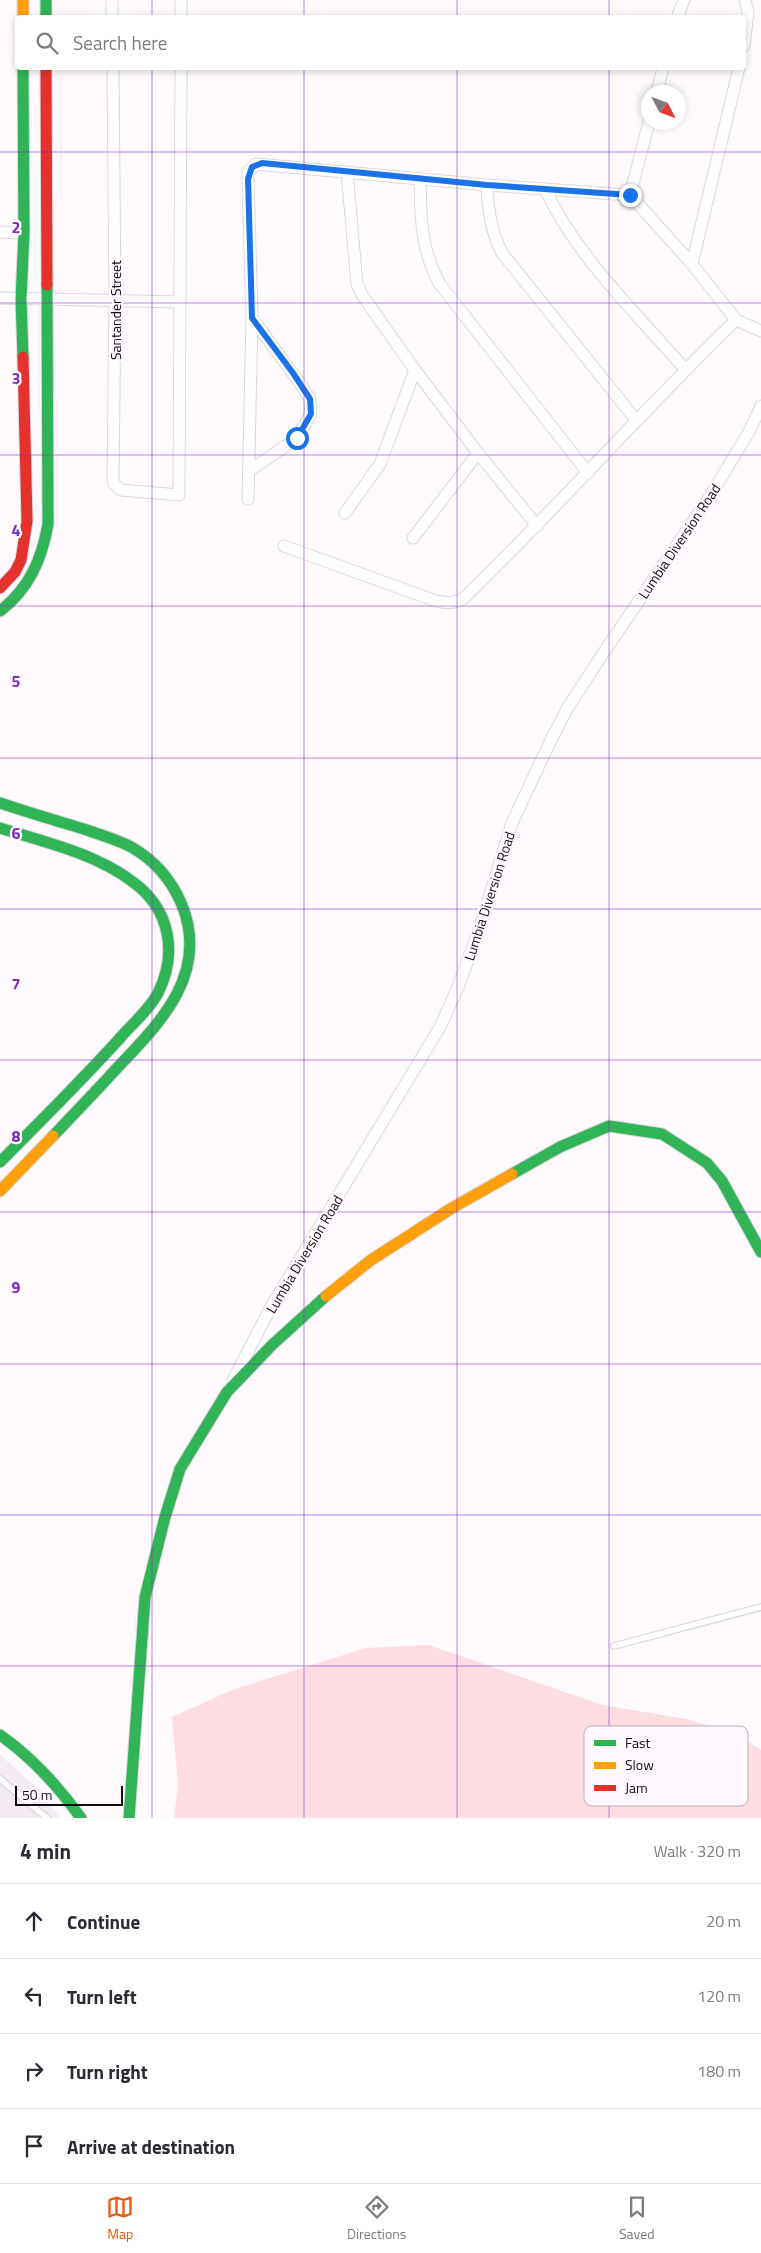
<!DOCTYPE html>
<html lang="en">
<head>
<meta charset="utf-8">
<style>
  body { margin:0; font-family:"Titillium Web",sans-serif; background:#f7f7f7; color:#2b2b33 }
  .compass { position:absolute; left:641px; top:85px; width:45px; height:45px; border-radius:50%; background:#fff; box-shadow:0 2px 8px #0003; rotate:131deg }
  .scale { position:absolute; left:15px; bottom:12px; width:108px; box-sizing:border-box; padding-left:5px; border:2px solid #110f11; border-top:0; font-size:14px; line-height:18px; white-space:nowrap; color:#110f11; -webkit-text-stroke:4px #fff9ff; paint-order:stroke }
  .stop { position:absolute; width:15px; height:15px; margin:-11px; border:4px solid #1a73e8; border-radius:50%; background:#fff }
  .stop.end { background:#1a73e8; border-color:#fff; box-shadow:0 1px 5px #0008 }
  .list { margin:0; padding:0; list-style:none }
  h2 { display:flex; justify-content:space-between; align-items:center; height:65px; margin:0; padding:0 20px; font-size:21px }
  h2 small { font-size:16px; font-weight:400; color:#7c7c81 }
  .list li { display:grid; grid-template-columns:32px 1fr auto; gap:15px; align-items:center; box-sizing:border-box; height:75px; padding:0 20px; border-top:1px solid #e1e1e2 }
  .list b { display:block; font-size:19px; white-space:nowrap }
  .list em { font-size:16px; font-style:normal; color:#7c7c81 }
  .icon { flex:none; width:28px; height:28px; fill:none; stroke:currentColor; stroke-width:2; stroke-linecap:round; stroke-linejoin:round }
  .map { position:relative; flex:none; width:761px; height:1818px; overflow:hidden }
  .search { position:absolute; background:#fff; box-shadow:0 2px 8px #0003; left:15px; right:15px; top:15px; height:55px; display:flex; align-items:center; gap:12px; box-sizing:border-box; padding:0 18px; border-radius:5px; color:#7c7c81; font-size:19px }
  .sheet { height:365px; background:#fff }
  nav { display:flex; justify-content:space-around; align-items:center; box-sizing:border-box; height:70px; border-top:1px solid #e1e1e2; background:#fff; font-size:14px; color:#7c7c81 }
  nav a { display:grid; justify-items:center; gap:2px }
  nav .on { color:#ea580c }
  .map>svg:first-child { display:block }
  .built { fill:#f3eaf3 }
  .green { fill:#fddde2 }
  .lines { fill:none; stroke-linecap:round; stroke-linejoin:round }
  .lane-casing { stroke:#dbd8db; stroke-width:8 }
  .street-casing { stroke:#dbd8db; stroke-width:13 }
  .fast-casing { stroke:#dbd8db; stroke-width:13 }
  .slow-casing { stroke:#dbd8db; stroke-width:13 }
  .jam-casing { stroke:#dbd8db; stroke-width:13 }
  .lane { stroke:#fffeff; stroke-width:5.5 }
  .street { stroke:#fffeff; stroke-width:11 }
  .fast { stroke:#30b455; stroke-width:11 }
  .slow { stroke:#ff9f0a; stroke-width:11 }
  .jam { stroke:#e5322d; stroke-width:11 }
  .route { stroke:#1a73e8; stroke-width:6 }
  .grid { fill:none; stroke:#7b2cbf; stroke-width:1; stroke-opacity:0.55 }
  .labels { text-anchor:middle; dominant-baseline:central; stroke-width:4.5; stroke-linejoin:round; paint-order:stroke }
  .street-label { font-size:14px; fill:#110f11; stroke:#fff9ff }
  .key { fill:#fff9ff; stroke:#b8b3b8; stroke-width:1 }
  .key-label { font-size:14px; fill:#110f11 }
  .grid-label { font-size:16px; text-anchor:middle; font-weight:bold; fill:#7b2cbf; stroke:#fff9ff; stroke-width:4.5; stroke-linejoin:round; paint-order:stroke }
</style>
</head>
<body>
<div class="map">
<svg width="761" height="1818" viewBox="0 0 761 1818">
  <rect width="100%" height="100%" fill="#fefafe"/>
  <path class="built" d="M0,1755L35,1786L60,1818H0Z"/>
  <path class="green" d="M429,1645L602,1705L686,1719L737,1734L761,1750V1818H174L178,1784L172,1717L232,1690L366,1648Z"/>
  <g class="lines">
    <defs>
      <path id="lane" d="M614,1646L761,1607
        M0,1779L47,1818"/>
      <path id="street" d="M112,0V18
        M181,18V0
        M677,18L684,0
        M744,46L748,12L745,0
        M113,68L115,300L113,480L114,484L121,490L179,495L181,68
        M657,92L663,68
        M347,172L357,284L362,295L415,370L478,453L537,526
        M420,178C421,218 420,246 439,283L588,473
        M487,185C488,210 491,231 502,253L636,420
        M545,189C577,257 636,313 685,369
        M630,195L649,122
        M0,232L24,233
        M692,264L739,68
        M0,298L180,302
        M249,471L297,438L311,414L310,399L302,386L252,318
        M248,499L252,318L248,179V172L256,164L487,185L630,195L692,264L736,320
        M345,513L380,464L415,370
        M413,538L478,453
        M284,546L436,601C447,603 454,604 464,598C557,508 643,410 736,320L761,331
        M233,1380L271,1307L440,1027L458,987L481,924L512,823L550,742L567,709L604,652L709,498L750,430L761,406"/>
      <path id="fast" d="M46,0V18
        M23,357L21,299L24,233L23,68
        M0,611C29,589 42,559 48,524L47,285
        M0,803C29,813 58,821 87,830C103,836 119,840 133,848C155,861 172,881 182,905C209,973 162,1021 118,1067C97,1090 75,1113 53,1136
        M0,828C44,842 95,853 133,882C170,909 178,953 158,993C150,1009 133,1023 121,1037C82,1080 41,1121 0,1162
        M512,1174L560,1147L609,1126L662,1134L707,1163L722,1181L761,1252
        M0,1735C33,1758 58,1786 81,1818
        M129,1818L145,1597L165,1517L180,1469L227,1392L272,1345L326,1296"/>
      <path id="slow" d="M23,0V18
        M0,1191L53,1136
        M326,1296L371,1260L452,1208L512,1174"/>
      <path id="jam" d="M46,68L47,285
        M0,588L15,572L21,560L27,521L23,357"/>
    </defs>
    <use href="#lane" class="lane-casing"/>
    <use href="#street" class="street-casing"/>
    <use href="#fast" class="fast-casing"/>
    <use href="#slow" class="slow-casing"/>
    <use href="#jam" class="jam-casing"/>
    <use href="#lane" class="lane"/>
    <use href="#street" class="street"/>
    <use href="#fast" class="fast"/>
    <use href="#slow" class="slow"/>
    <use href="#jam" class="jam"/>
  </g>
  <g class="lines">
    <path class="route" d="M297,438L311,414L310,399L293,373L252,318L248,179L252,167L262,163L487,185L630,195"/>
  </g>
  <path class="grid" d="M152,0V18M304,0V18M457,0V18M609,0V18M152,68V1818M304,68V1818M457,68V1818M609,68V1818M0,152H761M0,303H761M0,455H761M0,606H761M0,758H761M0,909H761M0,1060H761M0,1212H761M0,1364H761M0,1515H761M0,1666H761"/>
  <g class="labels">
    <g class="street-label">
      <text transform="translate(115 310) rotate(-90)">Santander Street</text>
      <text transform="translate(679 541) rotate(-56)">Lumbia Diversion Road</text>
      <text transform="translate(489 896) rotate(-72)">Lumbia Diversion Road</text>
      <text transform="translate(304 1254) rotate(-59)">Lumbia Diversion Road</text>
    </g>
  </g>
  <rect x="584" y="1726" width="164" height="80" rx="8" class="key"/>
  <rect x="594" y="1740" width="22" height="6" fill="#30b455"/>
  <rect x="594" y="1762" width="22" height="7" fill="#ff9f0a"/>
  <rect x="594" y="1785" width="22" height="6" fill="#e5322d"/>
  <g class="key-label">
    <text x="625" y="1748">Fast</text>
    <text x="625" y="1770">Slow</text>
    <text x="625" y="1793">Jam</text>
  </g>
  <g class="grid-label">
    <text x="16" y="233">2</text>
    <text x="16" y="384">3</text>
    <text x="16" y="536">4</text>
    <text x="16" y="687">5</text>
    <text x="16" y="839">6</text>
    <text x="16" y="990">7</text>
    <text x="16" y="1142">8</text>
    <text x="16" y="1293">9</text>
  </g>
</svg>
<svg class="compass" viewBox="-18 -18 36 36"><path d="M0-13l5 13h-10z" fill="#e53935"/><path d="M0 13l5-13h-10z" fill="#7c7c81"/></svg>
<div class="scale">50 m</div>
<div class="stop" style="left:297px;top:438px"></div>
<div class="stop end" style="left:630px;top:195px"></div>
<div class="search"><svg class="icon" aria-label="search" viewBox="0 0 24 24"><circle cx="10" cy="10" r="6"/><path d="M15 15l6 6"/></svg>Search here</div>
</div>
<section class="sheet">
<h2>4 min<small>Walk · 320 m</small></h2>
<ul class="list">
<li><svg class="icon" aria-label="ahead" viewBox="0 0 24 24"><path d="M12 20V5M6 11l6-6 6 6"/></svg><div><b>Continue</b></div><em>20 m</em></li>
<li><svg class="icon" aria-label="left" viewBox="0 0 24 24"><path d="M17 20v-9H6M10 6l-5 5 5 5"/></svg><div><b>Turn left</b></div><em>120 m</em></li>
<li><svg class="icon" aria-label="right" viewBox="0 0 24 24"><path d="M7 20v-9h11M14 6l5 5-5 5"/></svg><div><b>Turn right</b></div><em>180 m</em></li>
<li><svg class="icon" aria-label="arrive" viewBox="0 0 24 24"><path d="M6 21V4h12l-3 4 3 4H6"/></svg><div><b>Arrive at destination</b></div></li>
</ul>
</section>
<nav>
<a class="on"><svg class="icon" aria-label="map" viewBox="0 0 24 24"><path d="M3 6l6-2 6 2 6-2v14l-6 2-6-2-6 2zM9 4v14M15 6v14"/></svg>Map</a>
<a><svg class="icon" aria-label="directions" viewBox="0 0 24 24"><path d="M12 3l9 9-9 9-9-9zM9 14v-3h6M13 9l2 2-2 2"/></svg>Directions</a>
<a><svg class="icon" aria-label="saved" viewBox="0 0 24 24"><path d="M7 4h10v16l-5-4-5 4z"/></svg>Saved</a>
</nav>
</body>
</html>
